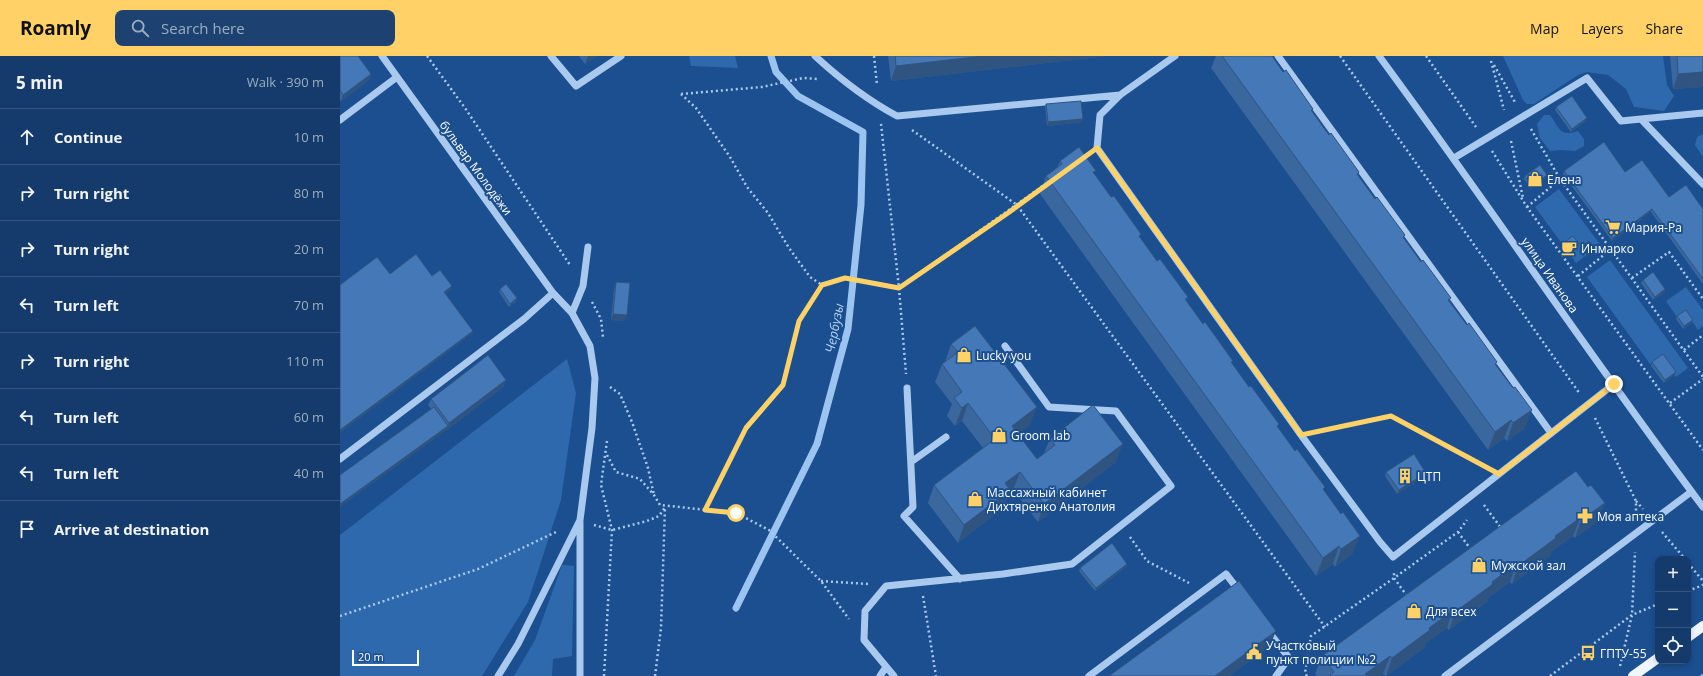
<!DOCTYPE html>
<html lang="en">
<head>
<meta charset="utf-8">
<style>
  body { margin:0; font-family:"Open Sans",sans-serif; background:#1d4271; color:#f1f3f6 }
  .controls { position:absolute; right:12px; bottom:12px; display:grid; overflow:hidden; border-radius:8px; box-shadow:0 2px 6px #0003 }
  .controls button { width:36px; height:36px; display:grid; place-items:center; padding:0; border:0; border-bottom:1px solid #33557e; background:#143b6b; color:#f1f3f6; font:20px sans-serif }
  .scale { position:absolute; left:12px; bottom:10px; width:67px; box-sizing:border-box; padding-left:4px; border:2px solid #fff; border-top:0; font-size:11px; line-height:14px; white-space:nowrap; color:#fff; -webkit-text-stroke:3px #1b4f8f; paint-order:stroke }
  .stop { position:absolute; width:12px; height:12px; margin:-9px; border:3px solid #ffd166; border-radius:50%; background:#fff }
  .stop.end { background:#ffd166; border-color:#fff; box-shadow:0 1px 4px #0008 }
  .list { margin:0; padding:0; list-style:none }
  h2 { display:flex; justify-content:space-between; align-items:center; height:52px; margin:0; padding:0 16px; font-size:17px }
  h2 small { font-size:13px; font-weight:400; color:#9dadc1 }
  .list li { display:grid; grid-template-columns:26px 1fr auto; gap:12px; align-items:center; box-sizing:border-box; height:56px; padding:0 16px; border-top:1px solid #33557e }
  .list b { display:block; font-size:15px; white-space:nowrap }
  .list em { font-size:13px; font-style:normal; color:#9dadc1 }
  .icon { flex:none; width:22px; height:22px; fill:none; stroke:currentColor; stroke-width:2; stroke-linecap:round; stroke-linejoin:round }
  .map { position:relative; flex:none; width:1363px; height:620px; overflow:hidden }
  header { display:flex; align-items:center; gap:24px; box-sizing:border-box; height:56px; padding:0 20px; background:#ffd166; color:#111 }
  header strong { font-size:19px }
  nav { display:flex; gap:22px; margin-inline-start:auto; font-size:14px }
  .search { width:280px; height:36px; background:#1d4271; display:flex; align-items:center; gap:10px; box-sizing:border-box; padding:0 14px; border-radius:8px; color:#9dadc1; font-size:15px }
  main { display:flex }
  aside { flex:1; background:#143b6b }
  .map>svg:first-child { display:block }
  .green { fill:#2e69ad }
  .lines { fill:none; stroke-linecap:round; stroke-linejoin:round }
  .stream { stroke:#9cc4f0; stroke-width:7 }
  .path { stroke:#a9c9ee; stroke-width:2.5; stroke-dasharray:2 3; stroke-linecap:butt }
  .minor { stroke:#a9c9ee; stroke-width:7 }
  .major { stroke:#f0f6ff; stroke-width:10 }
  .wall { fill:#3a679d }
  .shaded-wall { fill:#305480 }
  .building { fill:#4478b7; stroke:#305480 }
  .route { stroke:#ffd166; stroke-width:5 }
  .labels { text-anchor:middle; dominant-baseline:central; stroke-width:4; stroke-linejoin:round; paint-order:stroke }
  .street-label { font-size:12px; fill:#fff; stroke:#1b4f8f }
  .poi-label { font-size:12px; fill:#fff; stroke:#1b4f8f; text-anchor:start }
  .water-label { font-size:13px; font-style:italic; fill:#b5d3f5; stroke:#1b4f8f }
</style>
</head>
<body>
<header>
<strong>Roamly</strong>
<div class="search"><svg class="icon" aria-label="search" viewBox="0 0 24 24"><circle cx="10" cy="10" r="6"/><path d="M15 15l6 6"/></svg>Search here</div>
<nav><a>Map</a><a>Layers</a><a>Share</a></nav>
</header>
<main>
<aside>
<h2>5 min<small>Walk · 390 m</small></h2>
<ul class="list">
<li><svg class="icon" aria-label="ahead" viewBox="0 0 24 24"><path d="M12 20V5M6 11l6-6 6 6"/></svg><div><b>Continue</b></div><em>10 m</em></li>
<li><svg class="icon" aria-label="right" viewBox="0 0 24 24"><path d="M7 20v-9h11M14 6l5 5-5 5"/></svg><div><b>Turn right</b></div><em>80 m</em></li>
<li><svg class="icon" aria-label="right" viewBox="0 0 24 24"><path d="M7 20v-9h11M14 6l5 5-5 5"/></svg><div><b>Turn right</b></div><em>20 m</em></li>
<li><svg class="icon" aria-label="left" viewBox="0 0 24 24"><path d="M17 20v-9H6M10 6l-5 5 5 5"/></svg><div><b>Turn left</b></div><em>70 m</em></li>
<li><svg class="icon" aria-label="right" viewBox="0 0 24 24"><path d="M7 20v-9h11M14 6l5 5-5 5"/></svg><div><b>Turn right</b></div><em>110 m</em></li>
<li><svg class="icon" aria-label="left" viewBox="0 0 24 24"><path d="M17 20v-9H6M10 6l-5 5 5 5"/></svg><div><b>Turn left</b></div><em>60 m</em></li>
<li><svg class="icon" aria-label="left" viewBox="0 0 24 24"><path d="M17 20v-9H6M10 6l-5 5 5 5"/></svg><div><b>Turn left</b></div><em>40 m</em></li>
<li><svg class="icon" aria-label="arrive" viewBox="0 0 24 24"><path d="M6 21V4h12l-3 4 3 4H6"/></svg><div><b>Arrive at destination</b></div></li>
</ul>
</aside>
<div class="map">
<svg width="1363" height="620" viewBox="0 0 1363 620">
  <rect width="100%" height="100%" fill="#1b4f8f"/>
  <path class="green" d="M349,0H395L398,12L351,10Z
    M1163,0H1323L1327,29L1334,40L1324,55L1294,51L1286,33L1268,19L1247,16L1238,19L1194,48H1187L1183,44Z
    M1204,59H1210C1220,73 1220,81 1238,75L1244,83V90L1235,95L1221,94L1210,95L1200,82L1197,68Z
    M1363,78V101L1355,89L1357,81Z
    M1219,133L1262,191L1255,197L1247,188L1239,194L1244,201L1236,207L1230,198L1238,191L1232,183L1223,189L1195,151Z
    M1270,204L1348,312L1336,321L1321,300L1310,308L1247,221Z
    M1346,231L1363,254V270L1358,274L1345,255L1337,261L1326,245Z
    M227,303L236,337L221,444L188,546L142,620H0V479Z
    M222,509L234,510L232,600L213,603L212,620H174L195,584Z"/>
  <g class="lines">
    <path class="stream" d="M396,552L477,388L508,273L521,149L523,76L458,40L436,16L431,0"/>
    <path class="path" d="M87,0L125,52L230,209
      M534,0L537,29
      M1000,0L1240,338
      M1086,0L1136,71
      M1151,5L1164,54
      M1154,9L1176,48
      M341,38L356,52L390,101L407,131L428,157L449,192L470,221L482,229
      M341,38L422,31L463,22L478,23
      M541,68L559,232L566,318
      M1191,73L1220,123
      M572,74L677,149L985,571
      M1171,85L1183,142
      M1152,95L1187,151L1363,394
      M1187,151L1220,123L1363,321
      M1238,220L1271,193
      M1292,222L1329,196L1363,243
      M252,246L261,263L263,281
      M1344,294L1363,279
      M270,331L280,338L292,366L308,412L314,439
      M1330,347L1363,323
      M1255,362L1296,445V459
      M977,376L1051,360L1146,411
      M267,399L276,416L300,423L314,439L320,449L396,457L429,474L481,525L509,563
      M1296,445L1303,453
      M1144,449L1161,472
      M365,454L406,372L443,329L459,265L482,229L505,222L559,232L704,129
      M254,469L272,474L307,465L319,460L326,450
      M1118,476L1132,495
      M1322,476L1345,503
      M790,481L807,505L849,527
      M1348,507L1363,525
      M481,525L528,528
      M1348,535L1363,529
      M583,540L596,620
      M1067,540L1054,522L1118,476L1127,464
      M0,560L138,513L216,476
      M960,592L969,593
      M1280,610L1292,559L1295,496
      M264,620L272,474L261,429L267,385
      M315,620L321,572L325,451
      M967,620L965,617L971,580L1054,522V515
      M1210,620L1292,559L1318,548
      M1361,620L1363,619"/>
    <path class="minor" d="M42,0L213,237L232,257L250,290L255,322L252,372L240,464L178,588L158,620
      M211,0L236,30L281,0
      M475,0C500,23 527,44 557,60L780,39
      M835,0L780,39L760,59L757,92L961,379L1040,486L1053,501L1274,328
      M938,0L1211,377
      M1039,0C1149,149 1252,303 1363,451
      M1301,63L1363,57
      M0,64L57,21
      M1114,102L1247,22L1281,65L1301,63L1363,128
      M232,257L243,230L248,191
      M567,332L573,451L564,460L620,523
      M0,403L184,263L213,237
      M571,406L606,381
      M928,575L949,602L936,620
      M240,620V466
      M540,620L546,611
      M554,620L524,584L525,555L546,530L663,518L732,508L831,430L776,355L709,351L665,290
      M749,620L886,518L900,536
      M1105,620L1351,436"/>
    <path class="major" d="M1348,581L1363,570
      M1293,620L1318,602"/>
  </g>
  <path class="wall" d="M0,0L31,18L29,24L1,45L0,44Z
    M239,0H257L245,8Z
    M548,0H767L551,25Z
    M876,0H932L943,16L973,53L972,56L989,79L1019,116L1018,119L1156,309L1185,372L1167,385L1164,382L1148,394L871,12Z
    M1330,0H1363V31L1333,33Z
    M706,48L742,66L707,70L705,51Z
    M1216,51L1246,65L1231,76L1215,54Z
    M720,105L754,118L817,205L848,241L846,245L984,435L1013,497L995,511L993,508L976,520L700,138L706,120L717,112Z
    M1224,115L1285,116L1329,141L1363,153V228L1311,156L1272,185L1223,118Z
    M1207,119L1205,122L1191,133L1184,123L1185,120Z
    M1222,188H1239L1238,192L1227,200L1221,191Z
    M1241,191L1253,196L1245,201L1240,194Z
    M1303,224L1325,233L1324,237L1313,244L1301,227Z
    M276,226L285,265L271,264L274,233Z
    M160,233L177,242L176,246L169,251L159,236Z
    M1337,260L1353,264L1352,267L1343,273L1336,263Z
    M611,288L690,369L678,378L697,403L704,397L710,383L776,406L698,466L673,434L669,437L663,452L618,487L588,447L594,429L643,392L622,365L615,370L607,360L612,348L595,326L602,308L605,306Z
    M1312,306L1336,316L1335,319L1324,327L1311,310Z
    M164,330L107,374L88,349L91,343Z
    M1236,415L1258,465L1235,482L1233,480L1212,495L1210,500L1172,528L1170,526L1149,541L1147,546L1109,574L1107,572L1086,587L1084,592L1046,620L1043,618L1040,620H977L975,618L982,600Z
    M1046,416L1086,417L1085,420L1057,438L1045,420Z
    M787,508L786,511L755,535L739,515L740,512Z"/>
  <path class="shaded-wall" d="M248,0H257L245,8Z
    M643,0H767L551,25L556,10Z
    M1363,16V31L1333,33L1338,18Z
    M31,18L29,24L1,45L3,39Z
    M1247,62L1246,65L1231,76L1232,73Z
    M743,63L742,66L707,70L708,66Z
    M1207,119L1205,122L1191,133L1192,130Z
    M1312,153L1311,156L1272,185L1273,182Z
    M1239,188L1238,192L1227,200L1228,196Z
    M1254,192L1253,196L1245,201L1246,198Z
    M112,230L111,234L103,240L104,236Z
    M1325,233L1324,237L1313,244L1315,241Z
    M177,242L176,246L169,251L170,248Z
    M273,258L287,259L285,265L271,264Z
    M1353,264L1352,267L1343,273L1344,270Z
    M133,275L132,278L0,377V374Z
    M1336,316L1335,319L1324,327L1325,324Z
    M166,324L164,330L107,374L109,367Z
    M628,347L622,365L615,370L622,352Z
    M697,351L690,369L666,388L672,370Z
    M1192,354L1185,372L1167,385L1173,367Z
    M1171,364L1164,382L1148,394L1155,376Z
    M108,370L107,374L0,451V448Z
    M783,388L776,406L698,466L704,448Z
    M680,416L673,434L669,437L663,452L618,487L624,469L665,427Z
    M1086,417L1085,420L1057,438L1059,434Z
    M1265,447L1258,465L1235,482L1241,464Z
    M1240,462L1233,480L1212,495L1210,500L1172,528L1178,510L1215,480Z
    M1020,480L1013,497L995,511L1001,493Z
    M999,490L993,508L976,520L983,502Z
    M787,508L786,511L755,535L756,532Z
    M1176,508L1170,526L1149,541L1147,546L1109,574L1115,556L1152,526Z
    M1113,554L1107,572L1086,587L1084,592L1046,620L1052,602L1089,572Z
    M936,575L930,590L890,620H875Z
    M1050,600L1043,618L1040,620H1024L1025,618Z"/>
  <path class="building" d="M0,0H18L31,18L3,39L0,34Z
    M555,0H643L556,10Z
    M882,0H932L943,16L946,14L973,53L971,54L989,79L991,77L1019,116L1017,118L1035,143L1037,141L1065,179L1063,181L1081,206L1083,204L1111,242L1108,244L1127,269L1129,267L1157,306L1155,308L1173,332L1175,331L1192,354L1173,367L1171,364L1155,376Z
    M1337,0H1363V16L1338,18Z
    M1232,40L1247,62L1232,73L1216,51Z
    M741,45L743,63L708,66L706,48Z
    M1264,86L1285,116L1302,104L1329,141L1346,129L1363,153V223L1312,153L1273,182L1224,115Z
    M739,91L756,115L753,116L771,141L774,140L801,178L799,180L817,205L820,203L848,241L845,243L863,268L865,266L893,305L891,306L909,331L911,330L939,368L937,370L955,395L957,393L985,431L983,433L1001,458L1003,456L1020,480L1001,493L999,490L983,502L706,120L722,108L720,105Z
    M1200,109L1207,119L1192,130L1185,120Z
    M1233,180L1239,188L1228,196L1222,188Z
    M1249,185L1254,192L1246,198L1241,191Z
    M76,198L92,220L100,214L112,230L104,236L133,275L0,374V229L37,201L50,218Z
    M1313,216L1325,233L1315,241L1303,224Z
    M276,226L290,227L287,259L273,258Z
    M166,228L177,242L170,248L160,233Z
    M1346,254L1353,264L1344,270L1337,260Z
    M635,270L697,351L672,370L697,403L715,389L710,383L753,349L783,388L704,448L680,416L665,427L670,434L624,469L594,429L655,383L628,347L622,352L614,342L622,336L602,308L618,296L611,288Z
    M1323,298L1336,316L1325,324L1312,306Z
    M148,299L166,324L109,367L91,343Z
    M94,351L108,370L0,448V419Z
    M1074,398L1086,417L1059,434L1046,416Z
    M1236,415L1248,431L1251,429L1265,447L1241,464L1240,462L1215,480L1216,482L1178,510L1176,508L1152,526L1153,528L1115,556L1113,554L1089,572L1090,574L1052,602L1050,600L1025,618L1027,620H991L990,619L994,616L982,600Z
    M772,487L787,508L756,532L740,512Z
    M899,525L936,575L875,620H769Z"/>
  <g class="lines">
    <path class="route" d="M396,457L365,454L406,372L443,329L459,265L482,229L505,222L559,232L668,157L757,92L961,379L1051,360L1159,418L1274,328"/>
  </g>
  <defs>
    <symbol id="shop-bare" viewBox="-9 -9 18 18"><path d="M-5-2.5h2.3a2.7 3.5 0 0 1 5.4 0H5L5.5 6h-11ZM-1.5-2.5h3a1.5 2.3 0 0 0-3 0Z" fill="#ffd166" stroke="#1b4f8f" stroke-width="2.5" paint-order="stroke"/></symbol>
    <symbol id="supermarket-bare" viewBox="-9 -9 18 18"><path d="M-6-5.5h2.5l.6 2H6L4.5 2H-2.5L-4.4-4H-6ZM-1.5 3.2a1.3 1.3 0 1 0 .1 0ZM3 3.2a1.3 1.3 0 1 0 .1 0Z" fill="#ffd166" stroke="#1b4f8f" stroke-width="2.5" paint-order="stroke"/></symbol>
    <symbol id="cafe-bare" viewBox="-9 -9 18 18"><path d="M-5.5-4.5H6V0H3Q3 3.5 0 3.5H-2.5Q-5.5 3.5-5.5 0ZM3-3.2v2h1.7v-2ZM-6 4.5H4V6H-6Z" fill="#ffd166" stroke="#1b4f8f" stroke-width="2.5" paint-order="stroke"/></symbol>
    <symbol id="building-bare" viewBox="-9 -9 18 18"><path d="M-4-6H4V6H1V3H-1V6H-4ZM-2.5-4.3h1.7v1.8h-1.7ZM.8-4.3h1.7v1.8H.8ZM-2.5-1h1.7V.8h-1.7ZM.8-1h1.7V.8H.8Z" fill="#ffd166" stroke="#1b4f8f" stroke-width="2.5" paint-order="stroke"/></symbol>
    <symbol id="pharmacy-bare" viewBox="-9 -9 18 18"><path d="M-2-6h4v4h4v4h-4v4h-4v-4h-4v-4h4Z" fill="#ffd166" stroke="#1b4f8f" stroke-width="2.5" paint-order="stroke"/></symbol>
    <symbol id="civic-bare" viewBox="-9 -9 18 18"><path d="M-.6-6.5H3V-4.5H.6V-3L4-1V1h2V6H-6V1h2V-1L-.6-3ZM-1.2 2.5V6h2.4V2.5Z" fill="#ffd166" stroke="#1b4f8f" stroke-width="2.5" paint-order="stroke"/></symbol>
    <symbol id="bus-bare" viewBox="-9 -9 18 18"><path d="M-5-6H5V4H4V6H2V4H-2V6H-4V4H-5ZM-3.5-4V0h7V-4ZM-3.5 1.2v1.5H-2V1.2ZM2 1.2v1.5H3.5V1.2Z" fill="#ffd166" stroke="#1b4f8f" stroke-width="2.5" paint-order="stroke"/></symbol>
  </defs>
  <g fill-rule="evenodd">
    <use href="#shop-bare" x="1184" y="112" width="22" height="22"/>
    <use href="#supermarket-bare" x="1262" y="160" width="22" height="22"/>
    <use href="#cafe-bare" x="1218" y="181" width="22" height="22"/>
    <use href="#shop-bare" x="613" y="288" width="22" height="22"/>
    <use href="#shop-bare" x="648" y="368" width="22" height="22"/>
    <use href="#building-bare" x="1054" y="409" width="22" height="22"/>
    <use href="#shop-bare" x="624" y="432" width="22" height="22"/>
    <use href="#pharmacy-bare" x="1234" y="449" width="22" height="22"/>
    <use href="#shop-bare" x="1128" y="498" width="22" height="22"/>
    <use href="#shop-bare" x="1063" y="544" width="22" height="22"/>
    <use href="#civic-bare" x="903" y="585" width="22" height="22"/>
    <use href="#bus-bare" x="1237" y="586" width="22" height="22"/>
  </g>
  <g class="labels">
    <g class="street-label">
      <text transform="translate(136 112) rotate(54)">бульвар Молодёжи</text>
      <text transform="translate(1210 219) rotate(55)">улица Иванова</text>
    </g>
    <g class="poi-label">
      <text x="1207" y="123">Елена</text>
      <text x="1285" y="171">Мария-Ра</text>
      <text x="1241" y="192">Инмарко</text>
      <text x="636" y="299">Lucky you</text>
      <text x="671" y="379">Groom lab</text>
      <text x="1077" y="420">ЦТП</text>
      <text x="647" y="436">Массажный кабинет<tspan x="647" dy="14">Дихтяренко Анатолия</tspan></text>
      <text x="1257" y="460">Моя аптека</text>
      <text x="1151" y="509">Мужской зал</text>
      <text x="1086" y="555">Для всех</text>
      <text x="926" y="589">Участковый<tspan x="926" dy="14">пункт полиции №2</tspan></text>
      <text x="1260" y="597">ГПТУ-55</text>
    </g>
    <g class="water-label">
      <text transform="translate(494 272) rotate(-79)">Чербузы</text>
    </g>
  </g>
</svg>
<div class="controls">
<button>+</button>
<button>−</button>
<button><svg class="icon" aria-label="locate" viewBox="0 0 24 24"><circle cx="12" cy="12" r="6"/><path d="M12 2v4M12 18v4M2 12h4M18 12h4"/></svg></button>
</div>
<div class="scale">20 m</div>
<div class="stop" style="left:396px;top:457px"></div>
<div class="stop end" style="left:1274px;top:328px"></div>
</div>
</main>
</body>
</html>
